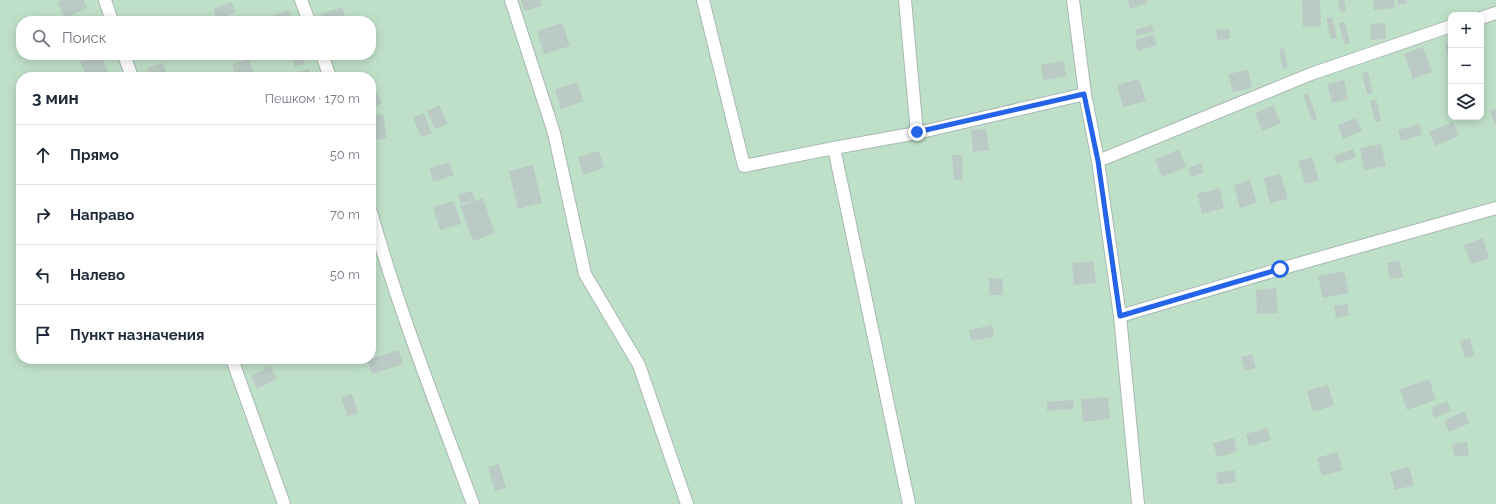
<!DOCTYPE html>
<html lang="ru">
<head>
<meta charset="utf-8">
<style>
  body { margin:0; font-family:Raleway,sans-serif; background:#f6f6f7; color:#1f2937 }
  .controls { position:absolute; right:12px; top:12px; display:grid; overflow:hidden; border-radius:8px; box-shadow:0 2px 10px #0003 }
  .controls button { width:36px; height:36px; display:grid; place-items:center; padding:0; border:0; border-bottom:1px solid #e0e1e3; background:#fff; color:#1f2937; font:20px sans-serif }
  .stop { position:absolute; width:12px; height:12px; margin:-9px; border:3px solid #2563eb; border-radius:50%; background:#fff }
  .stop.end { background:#2563eb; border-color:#fff; box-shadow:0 1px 4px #0008 }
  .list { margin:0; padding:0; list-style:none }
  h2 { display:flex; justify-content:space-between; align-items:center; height:52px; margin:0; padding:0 16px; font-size:17px }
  h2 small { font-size:13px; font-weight:400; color:#747a83 }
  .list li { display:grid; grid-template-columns:26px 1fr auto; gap:12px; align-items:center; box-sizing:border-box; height:60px; padding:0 16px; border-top:1px solid #e0e1e3 }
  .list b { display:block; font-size:15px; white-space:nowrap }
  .list em { font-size:13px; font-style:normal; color:#747a83 }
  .icon { flex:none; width:22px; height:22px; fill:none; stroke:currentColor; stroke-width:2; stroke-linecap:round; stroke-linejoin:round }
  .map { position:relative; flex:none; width:1496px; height:504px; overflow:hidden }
  .search { position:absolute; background:#fff; box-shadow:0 2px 10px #0003; left:16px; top:16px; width:360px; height:44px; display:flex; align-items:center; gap:10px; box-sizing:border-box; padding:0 14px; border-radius:16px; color:#747a83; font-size:15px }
  .panel { position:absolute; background:#fff; box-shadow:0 2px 10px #0003; left:16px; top:72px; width:360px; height:292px; border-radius:16px }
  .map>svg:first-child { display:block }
  .green { fill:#bfe0c8; fill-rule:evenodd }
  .building { fill:#bbcac4 }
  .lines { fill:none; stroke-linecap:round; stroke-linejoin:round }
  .lane-casing { stroke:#a8b8b2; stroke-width:14 }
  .lane { stroke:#fff; stroke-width:12 }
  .route { stroke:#2563eb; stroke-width:5 }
</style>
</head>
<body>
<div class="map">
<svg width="1496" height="504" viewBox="0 0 1496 504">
  <rect width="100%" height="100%" fill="#e6efeb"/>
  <path class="green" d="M0,0H1496V504H0ZM1451,15H1481V117H1451ZM21,21H371V55H21ZM21,77H371V359H21Z"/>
  <path class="building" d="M61,0H84L87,8L65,18L57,2Z
    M521,0H541L542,6L524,11Z
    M1128,0H1147L1148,3L1130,9Z
    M1302,0H1320L1321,26L1303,27Z
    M1338,0H1344L1346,11L1340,12Z
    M1373,0H1394L1395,8L1374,10Z
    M1397,0H1407V3L1398,5Z
    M231,2L236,12L217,20L213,9Z
    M342,7L347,21H324L321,14Z
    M289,10L293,21H265L264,19Z
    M1332,17L1337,38L1331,39L1326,18Z
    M1345,22L1350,43L1344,44L1339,23Z
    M562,23L570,46L544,54L537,31Z
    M1385,23L1386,39L1371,40L1370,24Z
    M1152,25L1154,31L1137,36L1135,30Z
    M1229,29L1230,39L1217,40L1216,30Z
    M1154,34L1157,45L1138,51L1135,40Z
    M1451,43V67H1450L1445,44Z
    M1423,47L1432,72L1413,79L1404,54Z
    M1284,48L1288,68L1283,69L1279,49Z
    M95,55H100L108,71L96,77H87L80,62Z
    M291,55H303L305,64L295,67Z
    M248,59L256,77H236L232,65Z
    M1064,61L1066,77L1043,80L1041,65Z
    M163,63L168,77H149L147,68Z
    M309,69L311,77H296L295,73Z
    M1248,70L1252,88L1233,92L1228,74Z
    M1368,72L1373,93L1367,94L1362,73Z
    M1139,79L1146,101L1123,107L1117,85Z
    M1344,80L1348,99L1332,103L1327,84Z
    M371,82L382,103L371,109Z
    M577,82L584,101L561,109L555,90Z
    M1308,93L1317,119L1312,121L1303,95Z
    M1376,99L1381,121L1375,122L1370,101Z
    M439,105L448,124L435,129L427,111Z
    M1273,105L1281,123L1262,131L1255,113Z
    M1496,109V127L1490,111Z
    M424,113L432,133L421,137L413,117Z
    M383,114L387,138L371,141V116Z
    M1356,118L1362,131L1343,139L1338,125Z
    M1453,122L1459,136L1435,146L1429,132Z
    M1419,124L1422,135L1401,141L1398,130Z
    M986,129L989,150L973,152L971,130Z
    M1381,144L1386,166L1364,170L1360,148Z
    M1179,149L1186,167L1162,177L1155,160Z
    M1353,149L1356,157L1337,164L1334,156Z
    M599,151L604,168L583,175L578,157Z
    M952,155H962L963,180H954Z
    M1312,157L1319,180L1305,184L1298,161Z
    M449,162L454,175L433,182L429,168Z
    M1201,163L1204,172L1191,177L1188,168Z
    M533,165L542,203L518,209L509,171Z
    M1281,174L1288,199L1270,203L1264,178Z
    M1250,180L1257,203L1240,208L1234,185Z
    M1220,188L1224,208L1202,214L1197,194Z
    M472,191L475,200L461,204L458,195Z
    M483,198L495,233L473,241L460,206Z
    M454,201L461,224L440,230L433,207Z
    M1483,238L1489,258L1471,264L1464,245Z
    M1399,260L1403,277L1390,279L1387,263Z
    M1093,261L1096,283L1074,285L1072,263Z
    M1344,271L1349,293L1323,298L1318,276Z
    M989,278L1003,279V295H989Z
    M1276,288L1278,313L1257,314L1256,290Z
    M1347,304L1349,315L1336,318L1334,306Z
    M992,325L994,337L971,341L969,330Z
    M1470,338L1474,355L1465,358L1460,341Z
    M399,350L403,364L372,374L367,360Z
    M1252,354L1256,368L1245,371L1241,357Z
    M270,366L277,379L257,389L251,376Z
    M1429,379L1436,400L1407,410L1400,389Z
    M1328,385L1334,405L1313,412L1307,391Z
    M352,394L358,413L347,416L341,397Z
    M1108,397L1110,419L1083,422L1081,399Z
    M1073,400L1074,409L1047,411V402Z
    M1447,401L1451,411L1434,418L1431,408Z
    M1464,411L1470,423L1449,432L1444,421Z
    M1267,428L1271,440L1249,446L1246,434Z
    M1234,438L1237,452L1217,457L1213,443Z
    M1467,442L1469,455L1455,457L1452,444Z
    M1337,452L1343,470L1322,476L1317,458Z
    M499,464L506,488L495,491L488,467Z
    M1409,467L1414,485L1395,490L1390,472Z
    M1234,470L1236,482L1218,485L1216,473Z"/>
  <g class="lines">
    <defs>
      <path id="lane" d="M105,0L112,21
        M301,0L309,21
        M511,0L554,133L585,274L639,365L687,504
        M703,0L744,166L834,148
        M905,0L917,133
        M1073,0L1085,94L1098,161L1120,316L1138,504
        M1481,18L1496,13
        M124,55L132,77
        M322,55L330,77
        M1098,161L1311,74L1451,26
        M371,212C399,311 437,407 473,504
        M1120,316L1280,269L1496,208
        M232,359L284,504
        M909,504L834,148L917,133L1085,94"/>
    </defs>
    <use href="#lane" class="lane-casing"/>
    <use href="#lane" class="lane"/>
  </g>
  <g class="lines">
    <path class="route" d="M917,132L1084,94L1098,161L1120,316L1280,269"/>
  </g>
</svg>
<div class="controls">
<button>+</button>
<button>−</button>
<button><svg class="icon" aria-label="layers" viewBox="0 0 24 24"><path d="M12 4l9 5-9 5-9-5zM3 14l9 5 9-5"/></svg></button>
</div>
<div class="stop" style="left:1280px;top:269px"></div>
<div class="stop end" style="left:917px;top:132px"></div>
<div class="search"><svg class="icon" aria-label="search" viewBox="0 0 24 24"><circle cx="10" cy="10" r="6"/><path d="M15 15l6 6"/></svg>Поиск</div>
<section class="panel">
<h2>3 мин<small>Пешком · 170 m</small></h2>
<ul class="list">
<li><svg class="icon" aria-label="ahead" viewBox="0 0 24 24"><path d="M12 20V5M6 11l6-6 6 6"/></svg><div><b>Прямо</b></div><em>50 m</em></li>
<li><svg class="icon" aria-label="right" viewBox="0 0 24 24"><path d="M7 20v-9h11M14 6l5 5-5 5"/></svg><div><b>Направо</b></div><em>70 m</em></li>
<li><svg class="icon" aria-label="left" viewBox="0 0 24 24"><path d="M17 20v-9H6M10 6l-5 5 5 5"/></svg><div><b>Налево</b></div><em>50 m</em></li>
<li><svg class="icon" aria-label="arrive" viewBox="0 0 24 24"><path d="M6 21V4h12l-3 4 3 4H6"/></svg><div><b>Пункт назначения</b></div></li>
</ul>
</section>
</div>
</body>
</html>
